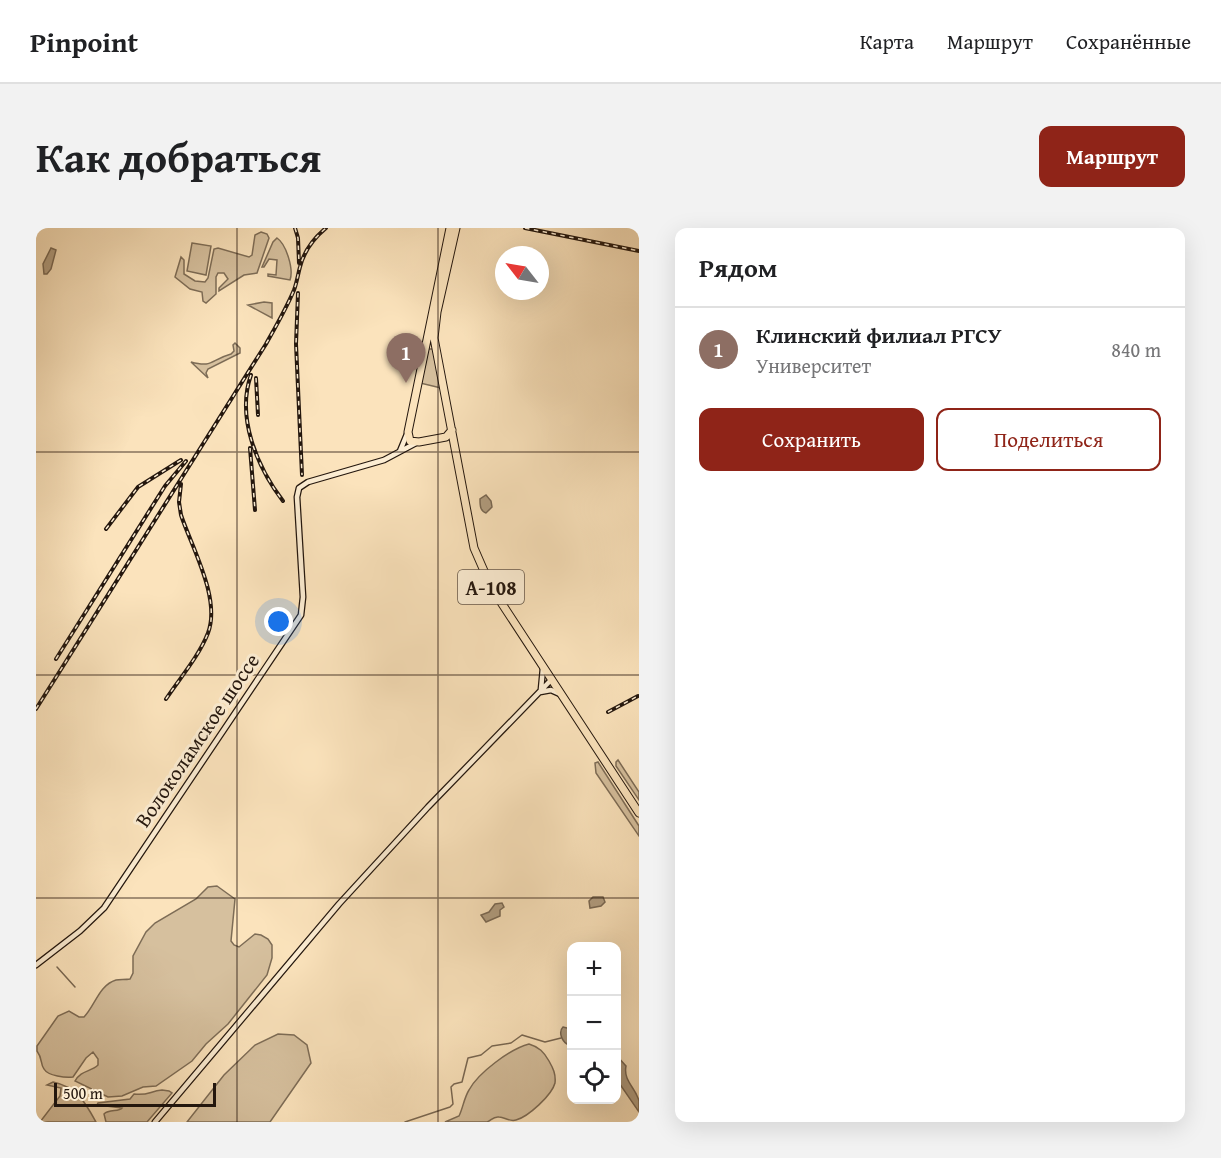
<!DOCTYPE html>
<html lang="ru">
<head>
<meta charset="utf-8">
<style>
  body { margin:0; font-family:"Gentium Book Plus",serif; background:#f2f2f2; color:#202124 }
  .controls { position:absolute; right:18px; bottom:18px; display:grid; overflow:hidden; border-radius:12px; box-shadow:0 6px 24px #0002 }
  .controls button { width:54px; height:54px; display:grid; place-items:center; padding:0; border:0; border-bottom:2px solid #e0e0e0; background:#fff; color:#202124; font:30px sans-serif }
  .compass { position:absolute; left:459px; top:18px; width:54px; height:54px; border-radius:50%; background:#fff; box-shadow:0 6px 24px #0002; rotate:301deg }
  .scale { position:absolute; left:18px; bottom:15px; width:162px; box-sizing:border-box; padding-left:6px; border:3px solid #24170e; border-top:0; font-size:16px; line-height:21px; white-space:nowrap; color:#24170e; -webkit-text-stroke:4px #fcedd3; paint-order:stroke }
  .you { position:absolute; left:243px; top:394px; width:21px; height:21px; margin:-15px; border:4px solid #fff; border-radius:50%; background:#1a73e8; box-shadow:0 0 0 9px #1a73e833 }
  .badge { display:grid; place-items:center; width:39px; height:39px; border-radius:50%; background:#8f2418; color:#fff; font-size:20px; font-weight:700 }
  .pin { position:absolute; translate:-50% -50px; filter:drop-shadow(0 2px 3px #0008) }
  .pin::after { content:''; position:absolute; top:32px; width:21px; height:18px; background:inherit; clip-path:polygon(0 0,100% 0,50% 100%) }
  .list { margin:0; padding:0; list-style:none }
  h2 { display:flex; justify-content:space-between; align-items:center; height:78px; margin:0; padding:0 24px; font-size:26px }
  h2 small { font-size:20px; font-weight:400; color:#757577 }
  .list li { display:grid; grid-template-columns:39px 1fr auto; gap:18px; align-items:center; box-sizing:border-box; height:84px; padding:0 24px; border-top:2px solid #e0e0e0 }
  .list b { display:block; font-size:22px; white-space:nowrap }
  .list p { margin:0; font-size:20px; white-space:nowrap; color:#757577 }
  .list em { font-size:20px; font-style:normal; color:#757577 }
  .actions { display:flex; gap:12px; padding:18px 24px }
  .actions a { flex:1; padding:14px 0; border:2px solid #8f2418; border-radius:12px; text-align:center; font-size:21px; color:#8f2418 }
  .actions .main { background:#8f2418; color:#fff }
  .icon { flex:none; width:33px; height:33px; fill:none; stroke:currentColor; stroke-width:2; stroke-linecap:round; stroke-linejoin:round }
  .map { position:relative; flex:none; width:603px; height:894px; overflow:hidden; border-radius:12px }
  header { display:flex; align-items:center; gap:36px; box-sizing:border-box; height:84px; padding:0 30px; background:#fff; border-bottom:2px solid #e0e0e0 }
  header strong { font-size:28px }
  nav { display:flex; gap:33px; margin-inline-start:auto; font-size:21px }
  .intro { display:flex; align-items:center; justify-content:space-between; box-sizing:border-box; height:144px; padding:0 36px }
  h1 { margin:0; font-size:42px }
  .button { padding:15px 27px; border-radius:12px; background:#8f2418; color:#fff; font-size:21px; font-weight:700 }
  main { display:flex; gap:36px; padding:0 36px }
  aside { flex:1; background:#fff; border-radius:12px; box-shadow:0 6px 24px #0002 }
  .map>svg:first-child { display:block }
  .green { fill:#d6c09e; stroke:#7d6c56; stroke-width:1.5 }
  .water { fill:#b29e81; stroke:#796853; stroke-width:1.5 }
  .lines { fill:none; stroke-linecap:round; stroke-linejoin:round }
  .stream { stroke:#796853; stroke-width:1.5 }
  .secondary-casing { stroke:#24170e; stroke-width:7 }
  .highway-casing { stroke:#24170e; stroke-width:9 }
  .secondary { stroke:#fcedd3; stroke-width:4.5 }
  .highway { stroke:#fbe3bc; stroke-width:7 }
  .rail-casing { stroke:#24170e; stroke-width:4 }
  .rail { stroke:#fcedd3; stroke-width:1.5; stroke-dasharray:4.5; stroke-linecap:butt }
  .grid { fill:none; stroke:#24170e; stroke-width:1.5; stroke-opacity:0.55 }
  .labels { text-anchor:middle; dominant-baseline:central; stroke-width:6; stroke-linejoin:round; paint-order:stroke }
  .shield { fill:#fcedd3; stroke:#655749; stroke-width:1.5 }
  .shield-label { font-size:20px; font-weight:bold; fill:#24170e }
  .street-label { font-size:21px; fill:#24170e; stroke:#fcedd3 }
</style>
</head>
<body>
<header>
<strong>Pinpoint</strong>
<nav><a>Карта</a><a>Маршрут</a><a>Сохранённые</a></nav>
</header>
<div class="intro"><h1>Как добраться</h1><a class="button">Маршрут</a></div>
<main>
<div class="map">
<svg width="603" height="894" viewBox="0 0 603 894">
  <rect width="100%" height="100%" fill="#fbe3bc"/>
  <filter id="stains"><feTurbulence type="fractalNoise" baseFrequency=".00333" numOctaves="4"/><feColorMatrix values="0 0 0 0 .2 0 0 0 0 .09 0 0 0 0 .02 0 0 0 .5 -.17"/></filter>
  <radialGradient id="worn" r=".72"><stop offset=".6" stop-color="#630" stop-opacity="0"/><stop offset="1" stop-color="#630" stop-opacity=".3"/></radialGradient>
  <path class="green" d="M225,4L231,6L233,10L221,45L208,47L183,63V60L192,51L188,45H182L180,49V66L170,75L167,73L166,64L154,61L139,49L145,29L148,32V46L159,53L169,54L172,50L178,21L182,20L213,29L216,27L219,7Z
    M241,10C250,16 258,41 254,52L232,48V46L240,47L241,32L233,31L228,39H226L237,14Z
    M156,15L175,18L170,47L151,43Z
    M228,74L236,75V90L212,77Z
    M199,115L204,120V125L172,141L170,145L172,150L155,134C177,140 174,132 195,126L198,123L197,117Z
    M392,121H397L405,160L384,155Z
    M582,532L603,564V572L580,538V534Z
    M562,534L603,598V608L560,545L559,535Z
    M181,658L199,671L195,713L198,717L203,719L219,706L225,707L232,711L236,717V730L231,747L192,796L170,816L156,833L120,858L107,859L86,868L72,869L39,853C45,842 55,844 62,837V831L57,824L50,830L37,849C30,850 12,848 8,841C4,836 7,831 1,823V818L22,788L33,783L43,789H48C59,778 63,757 80,752C84,751 89,752 94,751L97,745V728L110,704L119,695L160,671L172,659Z
    M242,806L258,807L271,817L275,835L234,894H151L188,847L219,817Z
    M493,816C503,819 508,824 513,833C517,840 520,846 519,855C516,867 492,889 480,892C473,894 469,889 463,889C457,888 455,893 451,894C438,894 422,894 409,894L423,888C427,880 428,870 433,862C442,845 474,821 493,816Z
    M17,854C41,859 49,874 60,894H4L24,868L25,860L11,857Z
    M126,862L133,863L136,865L111,894H70L68,886C73,881 83,884 86,880L61,877L62,875L94,871L98,866C112,868 114,863 126,862Z"/>
  <path class="water" d="M15,20L20,22L15,41L11,46H8L7,36Z
    M450,267L455,273L456,279L450,285C444,283 444,277 444,271Z
    M557,669H567L569,674L565,678L554,680L553,673Z
    M466,675L468,679L464,682V688L450,694L445,687L453,684L459,676Z
    M527,799L535,801V816H531C526,813 522,804 527,799Z
    M580,827L590,838C587,853 600,860 603,873C603,876 603,880 603,884L581,852Z"/>
  <g class="lines">
    <path class="stream" d="M21,739L39,759
      M369,894L414,879L417,876L415,859L418,856L426,854L432,830L445,827L456,818L475,815L486,807L509,814L525,810"/>
    <defs>
      <path id="secondary" d="M364,223L371,206
        M505,461L507,440
        M504,464L515,462L524,466
        M0,737L44,703L68,680L265,387L267,369L261,269L263,260L272,254L348,232L380,215
        M119,894L303,676L392,579L516,451"/>
      <path id="highway" d="M414,0L372,204L374,213L383,214L410,209L416,202
        M420,0L401,84L398,110L438,320L455,359L603,585"/>
    </defs>
    <use href="#secondary" class="secondary-casing"/>
    <use href="#highway" class="highway-casing"/>
    <use href="#secondary" class="secondary"/>
    <use href="#highway" class="highway"/>
    <defs>
      <path id="rail" d="M259,0L262,10L263,35
        M489,0L603,23
        M262,65L260,116L266,247
        M215,147C200,189 221,239 247,273
        M220,150L222,187
        M214,220L219,282
        M70,301L102,259L145,232
        M20,431L129,258L150,233
        M130,471C144,450 163,428 172,405C185,371 156,320 145,287L143,274L145,256
        M0,481L230,116C240,98 250,81 258,62C261,54 262,46 264,39C268,23 278,10 290,0
        M572,484L602,468"/>
    </defs>
    <use href="#rail" class="rail-casing"/>
    <use href="#rail" class="rail"/>
  </g>
  <path class="grid" d="M201,0V894M402,0V894M0,224H603M0,447H603M0,670H603"/>
  <g class="labels">
    <rect class="shield" x="422" y="342" width="66" height="34" rx="4.5"/>
    <g class="shield-label">
      <text x="455" y="359">А-108</text>
    </g>
    <g class="street-label">
      <text transform="translate(161 512) rotate(-56)">Волоколамское шоссе</text>
    </g>
  </g>
  <rect width="100%" height="100%" filter="url(#stains)"/>
  <rect width="100%" height="100%" fill="url(#worn)"/>
</svg>
<div class="controls">
<button>+</button>
<button>−</button>
<button><svg class="icon" aria-label="locate" viewBox="0 0 24 24"><circle cx="12" cy="12" r="6"/><path d="M12 2v4M12 18v4M2 12h4M18 12h4"/></svg></button>
</div>
<svg class="compass" viewBox="-18 -18 36 36"><path d="M0-13l5 13h-10z" fill="#e53935"/><path d="M0 13l5-13h-10z" fill="#757577"/></svg>
<div class="scale">500 m</div>
<div class="you"></div>
<div class="pin badge" style="left:370px;top:155px;background:#8d6e63">1</div>
</div>
<aside>
<h2>Рядом<small></small></h2>
<ul class="list">
<li><span class="badge" style="background:#8d6e63">1</span><div><b>Клинский филиал РГСУ</b><p>Университет</p></div><em>840 m</em></li>
</ul>
<div class="actions"><a class="main">Сохранить</a><a>Поделиться</a></div>
</aside>
</main>
</body>
</html>
